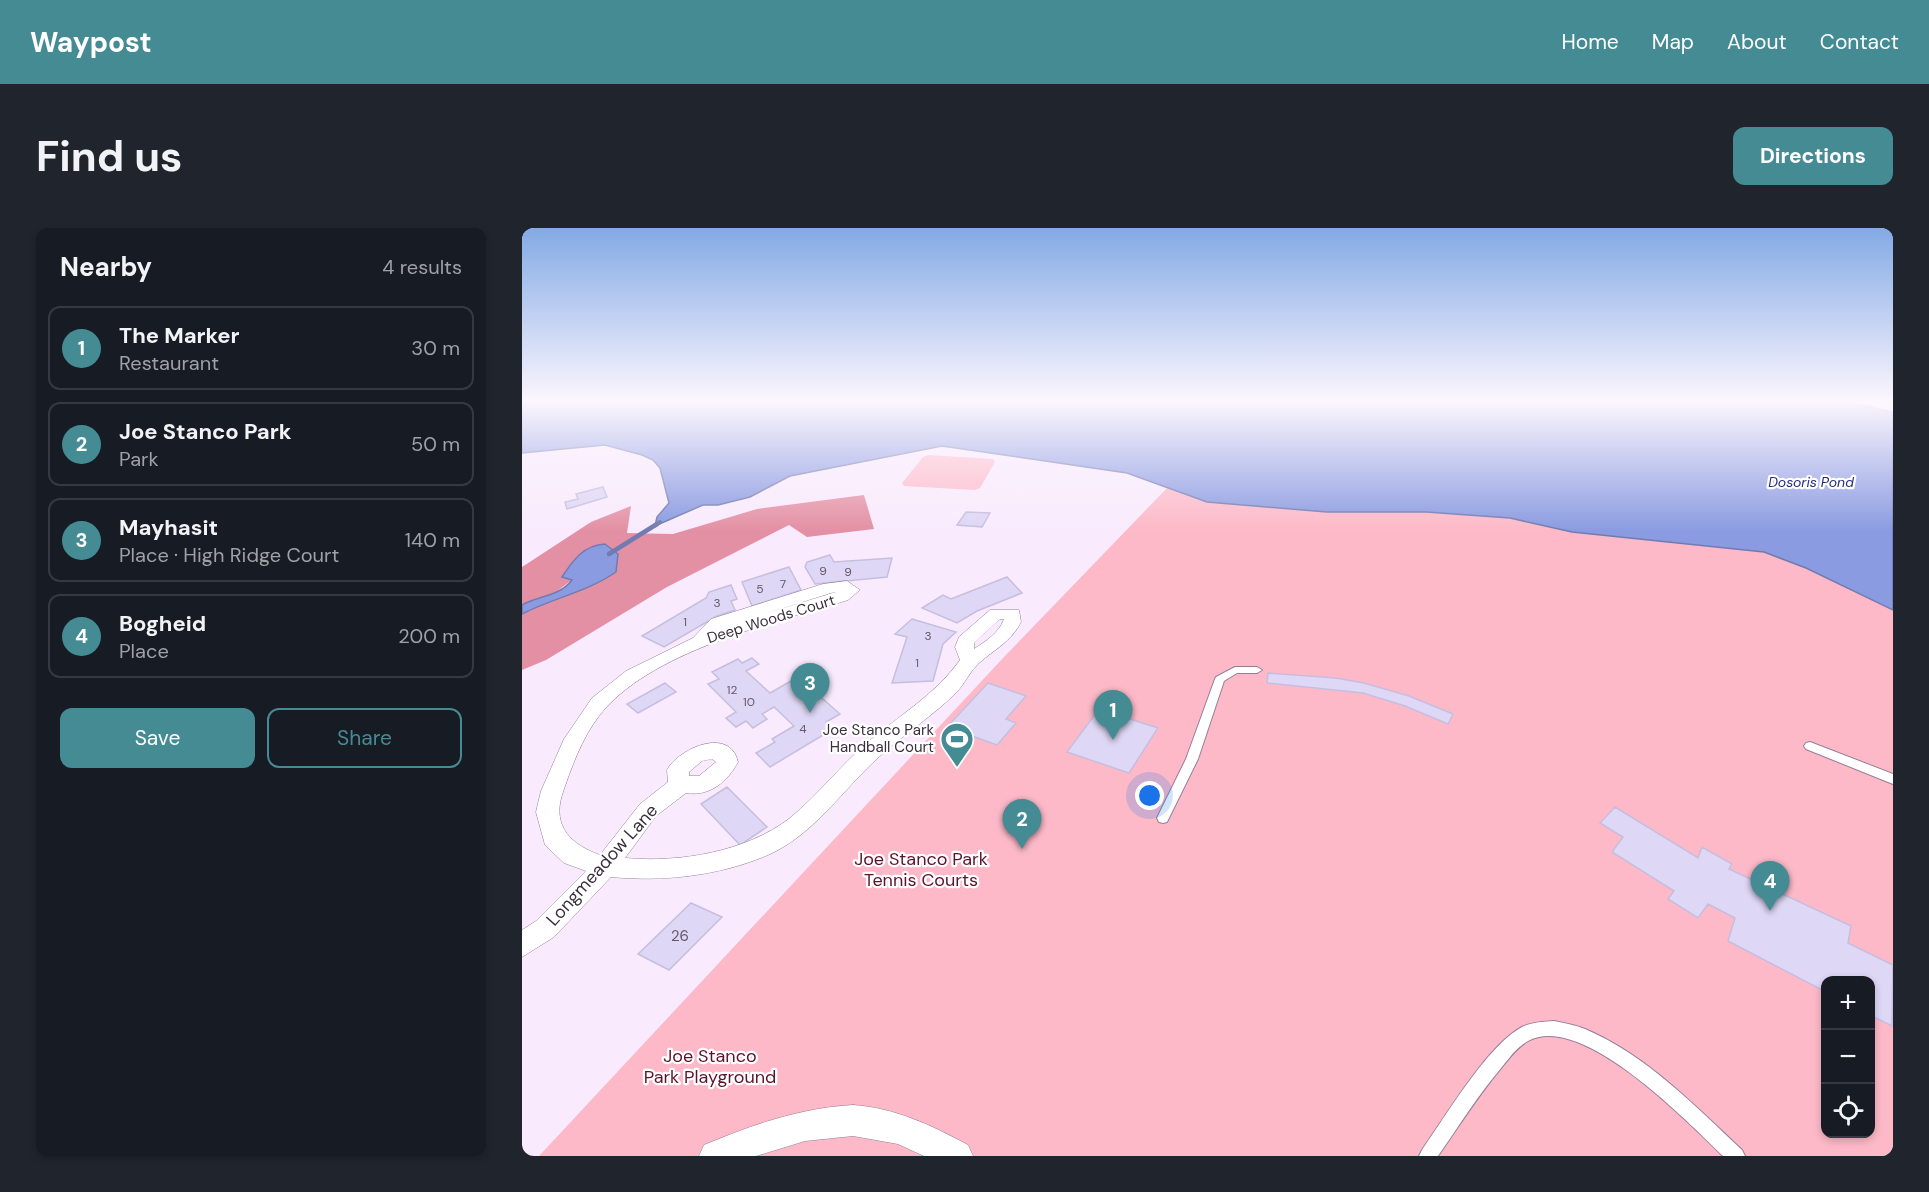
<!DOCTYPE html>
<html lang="en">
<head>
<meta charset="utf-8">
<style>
  body { margin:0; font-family:"DM Sans",sans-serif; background:#20242c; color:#f1f3f6 }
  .controls { position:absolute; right:18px; bottom:18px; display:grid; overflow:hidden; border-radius:12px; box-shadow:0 3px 9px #0003 }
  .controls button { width:54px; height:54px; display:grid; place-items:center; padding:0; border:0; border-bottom:2px solid #363941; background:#171b24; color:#f1f3f6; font:30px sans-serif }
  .you { position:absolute; left:628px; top:568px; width:21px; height:21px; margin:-15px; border:4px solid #fff; border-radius:50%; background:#1a73e8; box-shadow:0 0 0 9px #1a73e833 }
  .badge { display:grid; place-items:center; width:39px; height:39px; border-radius:50%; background:#458b94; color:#fff; font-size:20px; font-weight:700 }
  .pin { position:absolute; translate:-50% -50px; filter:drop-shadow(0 2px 3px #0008) }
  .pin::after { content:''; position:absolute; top:32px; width:21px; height:18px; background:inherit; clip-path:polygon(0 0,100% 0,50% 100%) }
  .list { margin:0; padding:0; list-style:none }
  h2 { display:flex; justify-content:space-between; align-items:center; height:78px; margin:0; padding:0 24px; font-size:26px }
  h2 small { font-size:20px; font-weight:400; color:#9ea1a6 }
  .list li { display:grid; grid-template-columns:39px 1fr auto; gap:18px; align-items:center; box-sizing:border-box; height:84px; margin:0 12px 12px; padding:0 12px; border:2px solid #363941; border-radius:12px }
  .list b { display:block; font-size:22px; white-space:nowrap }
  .list p { margin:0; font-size:20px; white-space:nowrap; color:#9ea1a6 }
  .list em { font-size:20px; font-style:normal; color:#9ea1a6 }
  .actions { display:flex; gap:12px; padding:18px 24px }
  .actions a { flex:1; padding:14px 0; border:2px solid #458b94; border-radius:12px; text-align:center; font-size:21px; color:#458b94 }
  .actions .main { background:#458b94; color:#fff }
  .icon { flex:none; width:33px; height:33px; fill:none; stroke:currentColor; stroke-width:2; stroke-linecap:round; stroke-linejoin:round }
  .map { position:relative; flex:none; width:1371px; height:928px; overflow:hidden; border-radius:12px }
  header { display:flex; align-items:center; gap:36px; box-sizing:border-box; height:84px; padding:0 30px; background:#458b94; color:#fff }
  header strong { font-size:28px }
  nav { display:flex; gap:33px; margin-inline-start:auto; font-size:21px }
  .intro { display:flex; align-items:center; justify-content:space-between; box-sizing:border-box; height:144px; padding:0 36px }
  h1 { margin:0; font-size:42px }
  .button { padding:15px 27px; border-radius:12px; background:#458b94; color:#fff; font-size:21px; font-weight:700 }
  main { display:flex; gap:36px; padding:0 36px }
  aside { flex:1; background:#171b24; border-radius:12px; box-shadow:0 3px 9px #0003 }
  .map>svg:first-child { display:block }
  .green { fill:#fdb9c8; fill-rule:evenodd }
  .forest { fill:#e490a4 }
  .water { fill:#8b9be1; stroke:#727baf; stroke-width:1.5 }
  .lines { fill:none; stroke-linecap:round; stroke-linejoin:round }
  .stream-far1 { stroke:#727baf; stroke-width:4 }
  .stream { stroke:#727baf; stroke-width:4.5 }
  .building { fill:#ded7f5; stroke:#c6bedf; stroke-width:1.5 }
  .lane-casing { stroke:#937e99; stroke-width:2 }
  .street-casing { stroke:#937e99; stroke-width:1 }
  .lane { fill:#fff; fill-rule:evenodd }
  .street { fill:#fff; fill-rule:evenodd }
  .labels { text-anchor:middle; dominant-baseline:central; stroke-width:4.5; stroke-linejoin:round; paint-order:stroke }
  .number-label { font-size:12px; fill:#625a6a }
  .far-water-label { font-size:14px; font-style:italic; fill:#262c7c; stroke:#fff }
  .street-label { font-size:15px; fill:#39303b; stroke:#fff }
  .poi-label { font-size:15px; fill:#39303b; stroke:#fff; text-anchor:end }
  .near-number-label { font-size:15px; fill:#625a6a }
  .near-park-label { font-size:18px; fill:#5d132d; stroke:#fff }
  .near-street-label { font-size:18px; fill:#39303b; stroke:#fff }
</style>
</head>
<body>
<header>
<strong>Waypost</strong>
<nav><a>Home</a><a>Map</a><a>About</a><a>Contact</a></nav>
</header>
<div class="intro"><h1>Find us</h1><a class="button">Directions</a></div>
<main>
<aside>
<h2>Nearby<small>4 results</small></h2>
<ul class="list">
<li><span class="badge">1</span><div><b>The Marker</b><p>Restaurant</p></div><em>30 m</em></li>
<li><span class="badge">2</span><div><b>Joe Stanco Park</b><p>Park</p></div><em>50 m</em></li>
<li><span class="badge">3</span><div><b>Mayhasit</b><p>Place · High Ridge Court</p></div><em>140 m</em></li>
<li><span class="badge">4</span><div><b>Bogheid</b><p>Place</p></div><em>200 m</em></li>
</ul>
<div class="actions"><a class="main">Save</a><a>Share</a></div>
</aside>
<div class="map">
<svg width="1371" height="928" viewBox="0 0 1371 928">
  <rect width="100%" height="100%" fill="#f9ebfd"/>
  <path class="green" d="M406,227L471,231L473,234L458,260L453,262L382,258L380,255L401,229Z
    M646,259L685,274L805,284H904L988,290L1050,304L1242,324L1284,340L1371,382V928H17L482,429ZM1304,752H1348V906H1304Z"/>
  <path class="forest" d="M342,267L352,301L285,309L267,297L145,359L24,432L0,442V386L94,344L40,349L50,352L31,366L0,377V339L69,294L109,278L105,305L151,306L235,281Z"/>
  <path class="water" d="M0,173H1320L1371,184V382L1284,340L1242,324L1050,304L988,290L904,284H805L685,274L605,245L420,218L268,248L228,269L196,277H181L133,298L135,289L147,275L138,240L131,232L120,227L83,217L0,225Z
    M83,316L96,326L94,344C65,364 31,370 0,386V377C16,368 38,368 50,352L40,349C51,332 62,317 83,316Z"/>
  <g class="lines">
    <path class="stream-far1" d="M132,298L138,294"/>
    <path class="stream" d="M87,326L135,296"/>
  </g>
  <path class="building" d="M81,259L85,269L45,281L43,274L56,271L54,266Z
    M444,284L468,285L460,299L435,297Z
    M308,327L312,334L370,330L365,349L293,356L283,339L285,334Z
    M267,339L279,362L230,378L220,354Z
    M485,349L500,365L455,383L435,395L400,380L421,367L429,371Z
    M209,357L215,371L209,373L213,382L195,388L142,419L120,408L184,370L187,364Z
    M390,391L434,404L421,416L411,453L370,455L385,409L373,406Z
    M230,430L237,436L224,443L248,465L276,449L318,486L304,494L311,501L248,539L234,525L253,514L250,511L272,498L252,479L240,486L245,491L231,500L224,493L214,499L204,490L214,484L186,456L197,451L190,444L216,431L220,435Z
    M746,445L814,450L842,455L887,468L931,486L926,496L883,478L841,465L745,455Z
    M143,455L154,464L116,485L105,476Z
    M466,455L504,468L484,491L494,495L475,517L425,499Z
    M577,481L636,500L607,545L545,524Z
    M205,559L245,599L218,617L179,576Z
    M1093,579L1176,630L1180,619L1210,636L1207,641L1329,698L1326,715L1371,737L1370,798L1348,787V752H1304V764L1206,713L1213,690L1186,676L1176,690L1146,671L1152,663L1090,624L1101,609L1078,595Z
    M169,675L200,689L147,742L116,726Z"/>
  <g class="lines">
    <defs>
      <path id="lane" d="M713,439H735L740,442L735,445H715L702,453L676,531L645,594L641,595L637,594L635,590L664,531L693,451L694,449Z
        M1288,514L1371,546V556L1284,521L1282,518L1284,515Z
        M1032,793C1042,795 1053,797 1063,801C1124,827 1172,877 1220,922L1223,928H1201C1166,894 1059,783 1006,813C995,819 987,830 980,839C956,867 937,898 916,928H897L900,922C924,888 965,818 1000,799C1009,794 1021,794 1032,793Z"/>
      <path id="street" d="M325,353L338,362L326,372C251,395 126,424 77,488C60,510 49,540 40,567C30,599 50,617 78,627L118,576L146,554L145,542C157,520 208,498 216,534C206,553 188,569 164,565L134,588L103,630C157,635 224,624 268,590C296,567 319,537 346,514C378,487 414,466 438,432L433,419L437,409L468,382H497L499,394C489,414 473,421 457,435C448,443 443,455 435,464C412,487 382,506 358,528C320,562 293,606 246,627C197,648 141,654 89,649L32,709L0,729V702L14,693L64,643L42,635L23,617L14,584L19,563L42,511L70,470L104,443L171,410L189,391L301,356ZM314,364L233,389L309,365ZM478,391H482C477,405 464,413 452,421V415ZM190,531L194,534L177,548H167V544L180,533Z
        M331,877C373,880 409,897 446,917L451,928H402L376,916L331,908L283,913L234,928H177L182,917C230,897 278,880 331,877Z"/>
    </defs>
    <use href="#lane" class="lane-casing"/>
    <use href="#street" class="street-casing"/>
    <use href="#lane" class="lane"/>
    <use href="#street" class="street"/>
  </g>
  <linearGradient id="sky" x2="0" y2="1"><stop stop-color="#83aae5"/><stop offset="0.57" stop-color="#fcf6fe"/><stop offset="1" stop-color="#fcf6fe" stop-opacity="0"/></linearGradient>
  <rect width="1371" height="303" fill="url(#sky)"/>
  <defs>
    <symbol id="stadium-pin" viewBox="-11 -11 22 30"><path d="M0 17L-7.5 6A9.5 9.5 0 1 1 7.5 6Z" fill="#458b94" stroke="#fff"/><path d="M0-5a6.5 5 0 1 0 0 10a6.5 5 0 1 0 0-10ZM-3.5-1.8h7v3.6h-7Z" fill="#fff"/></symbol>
  </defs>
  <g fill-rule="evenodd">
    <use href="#stadium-pin" x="416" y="492" width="38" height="52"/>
  </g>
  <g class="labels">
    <g class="number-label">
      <text x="301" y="343">9</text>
      <text x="326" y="344">9</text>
      <text x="261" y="356">7</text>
      <text x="238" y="361">5</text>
      <text x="195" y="375">3</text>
      <text x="163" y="394">1</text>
      <text x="406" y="408">3</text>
      <text x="395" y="435">1</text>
      <text x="210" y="462">12</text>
      <text x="227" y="474">10</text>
      <text x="281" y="501">4</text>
    </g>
    <g class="far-water-label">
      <text x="1289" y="254">Dosoris Pond</text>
    </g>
    <g class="street-label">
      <text transform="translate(249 391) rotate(-17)">Deep Woods Court</text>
    </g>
    <g class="poi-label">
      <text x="412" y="502">Joe Stanco Park<tspan x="412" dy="17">Handball Court</tspan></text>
    </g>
    <g class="near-number-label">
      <text x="158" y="708">26</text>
    </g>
    <g class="near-park-label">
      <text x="399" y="631">Joe Stanco Park<tspan x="399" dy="21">Tennis Courts</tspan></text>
      <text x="188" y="828">Joe Stanco<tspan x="188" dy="21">Park Playground</tspan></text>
    </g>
    <g class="near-street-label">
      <text transform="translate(80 637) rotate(-48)">Longmeadow Lane</text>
    </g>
  </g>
</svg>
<div class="controls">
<button>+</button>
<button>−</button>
<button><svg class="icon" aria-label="locate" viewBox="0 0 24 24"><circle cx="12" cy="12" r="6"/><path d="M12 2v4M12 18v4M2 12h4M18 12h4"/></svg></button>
</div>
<div class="you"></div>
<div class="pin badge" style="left:591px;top:512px">1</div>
<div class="pin badge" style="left:500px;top:621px">2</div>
<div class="pin badge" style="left:288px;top:485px">3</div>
<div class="pin badge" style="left:1248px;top:683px">4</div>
</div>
</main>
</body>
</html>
